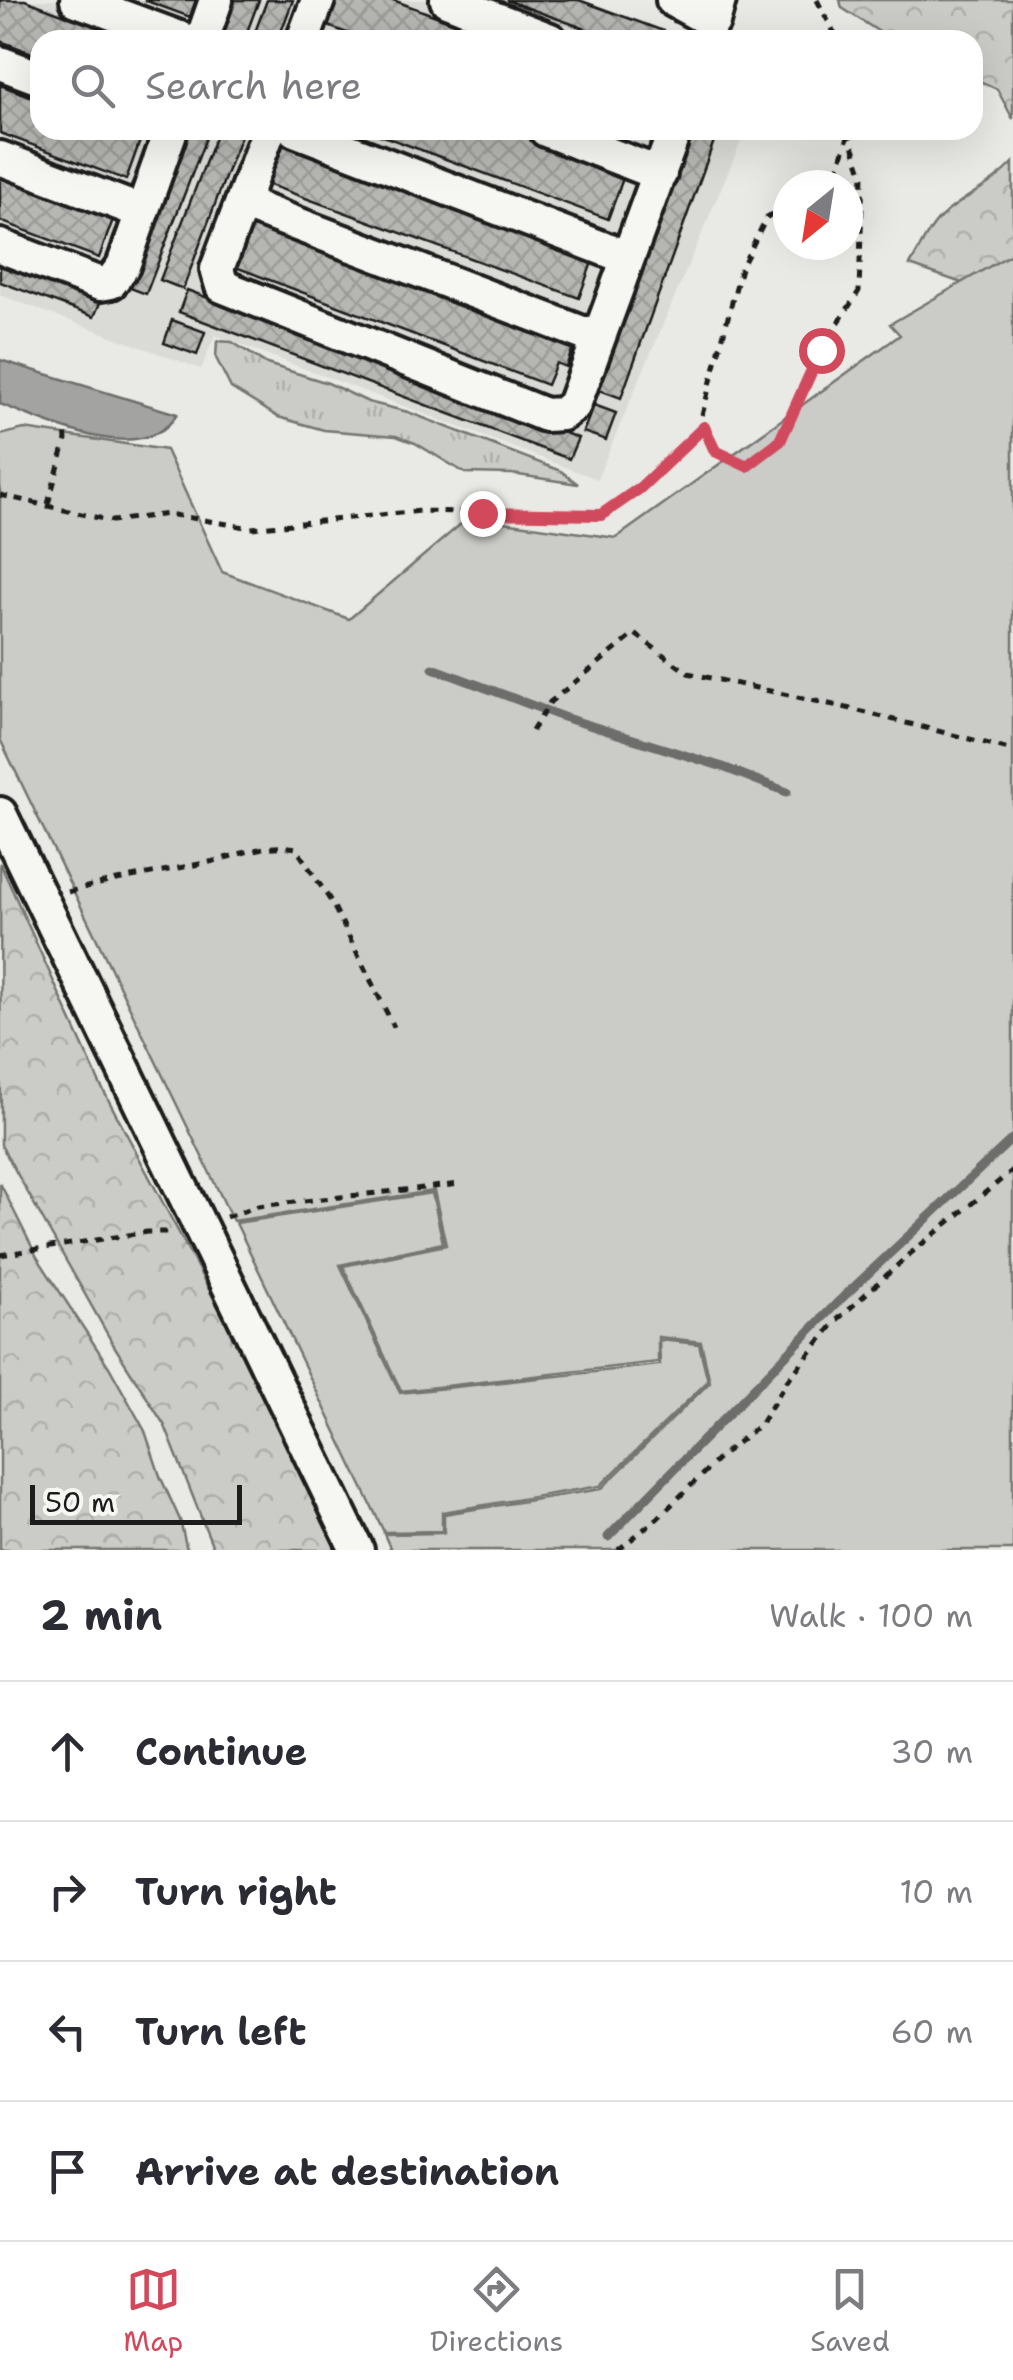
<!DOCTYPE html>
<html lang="en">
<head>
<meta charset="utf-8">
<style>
  body { margin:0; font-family:"Shantell Sans",sans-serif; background:#f7f7f7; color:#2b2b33 }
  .compass { position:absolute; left:773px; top:170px; width:90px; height:90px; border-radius:50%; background:#fff; box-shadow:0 10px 40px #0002; rotate:210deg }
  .scale { position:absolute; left:30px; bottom:25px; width:212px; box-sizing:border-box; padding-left:10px; border:5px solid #1c1c1c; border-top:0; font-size:28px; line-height:35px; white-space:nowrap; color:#1c1c1c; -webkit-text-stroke:8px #f6f6f2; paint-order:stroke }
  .stop { position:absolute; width:30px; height:30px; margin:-22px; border:8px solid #d1495b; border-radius:50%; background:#fff }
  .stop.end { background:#d1495b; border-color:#fff; box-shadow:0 2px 10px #0008 }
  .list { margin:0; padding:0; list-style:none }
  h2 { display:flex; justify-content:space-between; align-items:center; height:130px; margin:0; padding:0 40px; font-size:42px }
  h2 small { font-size:32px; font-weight:400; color:#7c7c81 }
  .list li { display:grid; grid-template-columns:65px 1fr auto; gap:30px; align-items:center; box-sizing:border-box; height:140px; padding:0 40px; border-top:2px solid #e1e1e2 }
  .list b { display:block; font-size:38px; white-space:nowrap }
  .list em { font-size:32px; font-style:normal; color:#7c7c81 }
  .icon { flex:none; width:55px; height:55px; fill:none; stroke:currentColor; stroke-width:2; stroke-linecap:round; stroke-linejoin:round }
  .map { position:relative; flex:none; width:1013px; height:1550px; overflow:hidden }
  .search { position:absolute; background:#fff; box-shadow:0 10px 40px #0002; left:30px; right:30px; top:30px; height:110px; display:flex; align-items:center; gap:25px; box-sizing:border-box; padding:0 35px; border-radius:30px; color:#7c7c81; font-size:38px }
  .sheet { height:690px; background:#fff }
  nav { display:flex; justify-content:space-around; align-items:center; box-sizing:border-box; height:140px; border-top:2px solid #e1e1e2; background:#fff; font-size:28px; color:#7c7c81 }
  nav a { display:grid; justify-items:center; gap:5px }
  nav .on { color:#d1495b }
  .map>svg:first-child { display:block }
  .built { fill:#dadad6 }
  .grass { fill:url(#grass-tufts); stroke:#747472; stroke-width:2.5 }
  .forest { fill:url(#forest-crowns); stroke:#747472; stroke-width:2.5 }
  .garden { fill:#cbcbc7; stroke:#747472; stroke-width:2.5 }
  .water { fill:#a3a3a1; stroke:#6d6d6c; stroke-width:2.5 }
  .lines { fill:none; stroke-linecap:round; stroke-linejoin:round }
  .stream { stroke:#6d6d6c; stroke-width:9 }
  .building { fill:url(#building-cross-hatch); stroke:#1c1c1c; stroke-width:2.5 }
  .minor-casing { stroke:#1c1c1c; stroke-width:40 }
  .path { stroke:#1c1c1c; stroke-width:5; stroke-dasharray:8 8; stroke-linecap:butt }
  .minor { stroke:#f6f6f2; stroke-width:32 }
  .route { stroke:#d1495b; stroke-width:12 }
</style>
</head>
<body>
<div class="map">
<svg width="1013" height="1550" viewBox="0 0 1013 1550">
  <defs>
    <pattern id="grass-tufts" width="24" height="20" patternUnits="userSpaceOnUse" patternTransform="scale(2.5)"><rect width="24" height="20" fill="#cbcbc7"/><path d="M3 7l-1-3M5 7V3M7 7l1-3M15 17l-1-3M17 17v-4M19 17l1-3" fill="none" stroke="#aeaeaa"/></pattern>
    <pattern id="forest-crowns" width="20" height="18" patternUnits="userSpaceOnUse" patternTransform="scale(2.5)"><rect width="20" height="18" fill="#cbcbc7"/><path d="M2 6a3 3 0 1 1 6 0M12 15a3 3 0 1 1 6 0" fill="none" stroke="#aeaeaa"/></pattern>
    <pattern id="building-cross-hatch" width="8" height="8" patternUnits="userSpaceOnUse" patternTransform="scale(2.5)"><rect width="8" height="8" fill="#b6b6b3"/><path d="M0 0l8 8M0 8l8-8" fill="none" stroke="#9c9c99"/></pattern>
  </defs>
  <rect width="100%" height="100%" fill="#e9e9e5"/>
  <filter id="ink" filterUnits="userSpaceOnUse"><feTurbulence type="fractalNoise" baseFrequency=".01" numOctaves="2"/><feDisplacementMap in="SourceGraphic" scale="20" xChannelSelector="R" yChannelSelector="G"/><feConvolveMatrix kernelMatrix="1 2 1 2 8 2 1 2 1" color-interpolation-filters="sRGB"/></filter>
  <g filter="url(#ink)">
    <path class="built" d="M0,0H584L691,40H40V130H746L597,479L215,335L201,369L0,295Z"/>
    <path class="grass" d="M217,341L232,342L267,364L328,383L368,402L408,412L561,471L578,484L512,474L465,473L415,443L396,436L324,430L278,417L231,388L216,358Z"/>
    <path class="forest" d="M840,0H1013V119L997,89L973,78V40H892L842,8Z
      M1013,163V293L982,290L910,265C919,250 928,229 941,217C963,196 992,186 1013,163Z
      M0,863L100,1084L249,1365L336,1550H214L165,1426L113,1344L1,1145Z
      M0,1183L37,1257L109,1367L145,1431L160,1476L180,1520L187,1550H0Z"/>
    <path class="garden" d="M1013,253V1550H391L384,1534L444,1533V1514L601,1489L710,1382L701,1342L658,1337V1362L401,1391L343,1266L446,1245L434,1191L233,1221L0,739V435L24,429L166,450L222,572L349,619L469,517L616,538L900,335L890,324Z
      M432,1193L443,1243L340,1265L400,1393L660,1365L659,1340L699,1344L708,1381L600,1486L442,1512V1531L384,1532L236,1223Z"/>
    <path class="water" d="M0,360L177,414C144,469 45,421 0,404Z"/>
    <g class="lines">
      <path class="stream" d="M433,668L563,717L723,767L787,792
        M608,1537L839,1301L1013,1138"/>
    </g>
    <path class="building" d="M0,0H25L132,40H40V56L0,41Z
      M144,0H196L190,17Z
      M235,0H259L244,40H220Z
      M267,0H293L278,40H252Z
      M337,0H393L501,40H366L328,26Z
      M506,0H579L677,36L676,40H616Z
      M0,85L40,100V130H120L141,138L126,180L0,133Z
      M185,130H209L146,294L125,286Z
      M218,130H243L183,289L160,280Z
      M367,130H508L625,173L608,219Z
      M691,130H718L621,398L597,389Z
      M283,140L595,254L579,298L267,184Z
      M0,170L115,214L99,258L0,221Z
      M250,217L575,342L566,367L556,363L547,385L233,266Z
      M0,260L102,298L94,317L0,282Z
      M187,290L578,438L569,459L179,312Z
      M172,320L205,332L197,355L164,343Z
      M594,405L616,413L606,440L583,432Z"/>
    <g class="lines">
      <defs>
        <path id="minor" d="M77,0L185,40
          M447,0L550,40
          M673,0L713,22L719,0
          M202,40L216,0
          M303,40L318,0
          M0,63L40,78
          M269,130L217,269L222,286L545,415L562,414L574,405L675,130
          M295,130L628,258
          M546,130L660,174
          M0,158L142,212
          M242,203L598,339
          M0,246L100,284L111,282L123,266L171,130
          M0,814L357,1550"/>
      </defs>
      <use href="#minor" class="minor-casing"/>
      <path class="path" d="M817,0L838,40
        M827,185L838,170L850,130
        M788,210L778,211L767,217L741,268L701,419L715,451L747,466L780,441L821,350L859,291L863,175L850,136
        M0,495L112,521L168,514L251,528L420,511L601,515L640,488L704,427
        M48,504L66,440L65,430
        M532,731L550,702L635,634L688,673L843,707L1013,750
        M68,892C114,879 159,872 205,863C235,857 265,842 296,848L332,903L394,1027
        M226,1217L258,1206L460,1184
        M0,1255L147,1232H172
        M618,1550L658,1518L724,1453L760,1425L787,1381L837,1320L911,1253L1013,1170"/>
      <use href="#minor" class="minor"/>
    </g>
  </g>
  <g class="lines" filter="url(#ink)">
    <path class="route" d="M482,513L601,515L640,488L704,427L715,451L747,466L780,441L821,350"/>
  </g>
</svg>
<svg class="compass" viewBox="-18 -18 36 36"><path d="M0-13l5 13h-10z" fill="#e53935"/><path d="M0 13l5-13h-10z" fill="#7c7c81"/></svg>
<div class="scale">50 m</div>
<div class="stop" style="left:821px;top:350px"></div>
<div class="stop end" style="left:482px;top:513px"></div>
<div class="search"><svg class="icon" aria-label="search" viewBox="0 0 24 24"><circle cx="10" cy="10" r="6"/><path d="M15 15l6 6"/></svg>Search here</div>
</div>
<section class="sheet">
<h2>2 min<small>Walk · 100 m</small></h2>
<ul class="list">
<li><svg class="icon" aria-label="ahead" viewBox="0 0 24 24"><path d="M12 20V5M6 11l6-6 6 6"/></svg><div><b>Continue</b></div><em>30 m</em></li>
<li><svg class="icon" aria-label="right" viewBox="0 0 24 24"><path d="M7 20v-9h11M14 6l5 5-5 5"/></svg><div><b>Turn right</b></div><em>10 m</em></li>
<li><svg class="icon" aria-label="left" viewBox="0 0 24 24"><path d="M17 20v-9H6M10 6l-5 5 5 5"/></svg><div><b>Turn left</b></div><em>60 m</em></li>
<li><svg class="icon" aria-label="arrive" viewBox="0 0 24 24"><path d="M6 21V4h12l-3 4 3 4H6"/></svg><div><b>Arrive at destination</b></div></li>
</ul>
</section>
<nav>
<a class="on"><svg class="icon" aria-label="map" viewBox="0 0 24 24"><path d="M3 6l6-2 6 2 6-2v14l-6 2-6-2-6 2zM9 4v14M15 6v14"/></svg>Map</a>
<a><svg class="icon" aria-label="directions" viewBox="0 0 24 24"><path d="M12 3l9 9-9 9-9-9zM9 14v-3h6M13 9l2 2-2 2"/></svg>Directions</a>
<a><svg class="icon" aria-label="saved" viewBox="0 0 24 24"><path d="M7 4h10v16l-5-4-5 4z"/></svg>Saved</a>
</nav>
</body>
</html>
